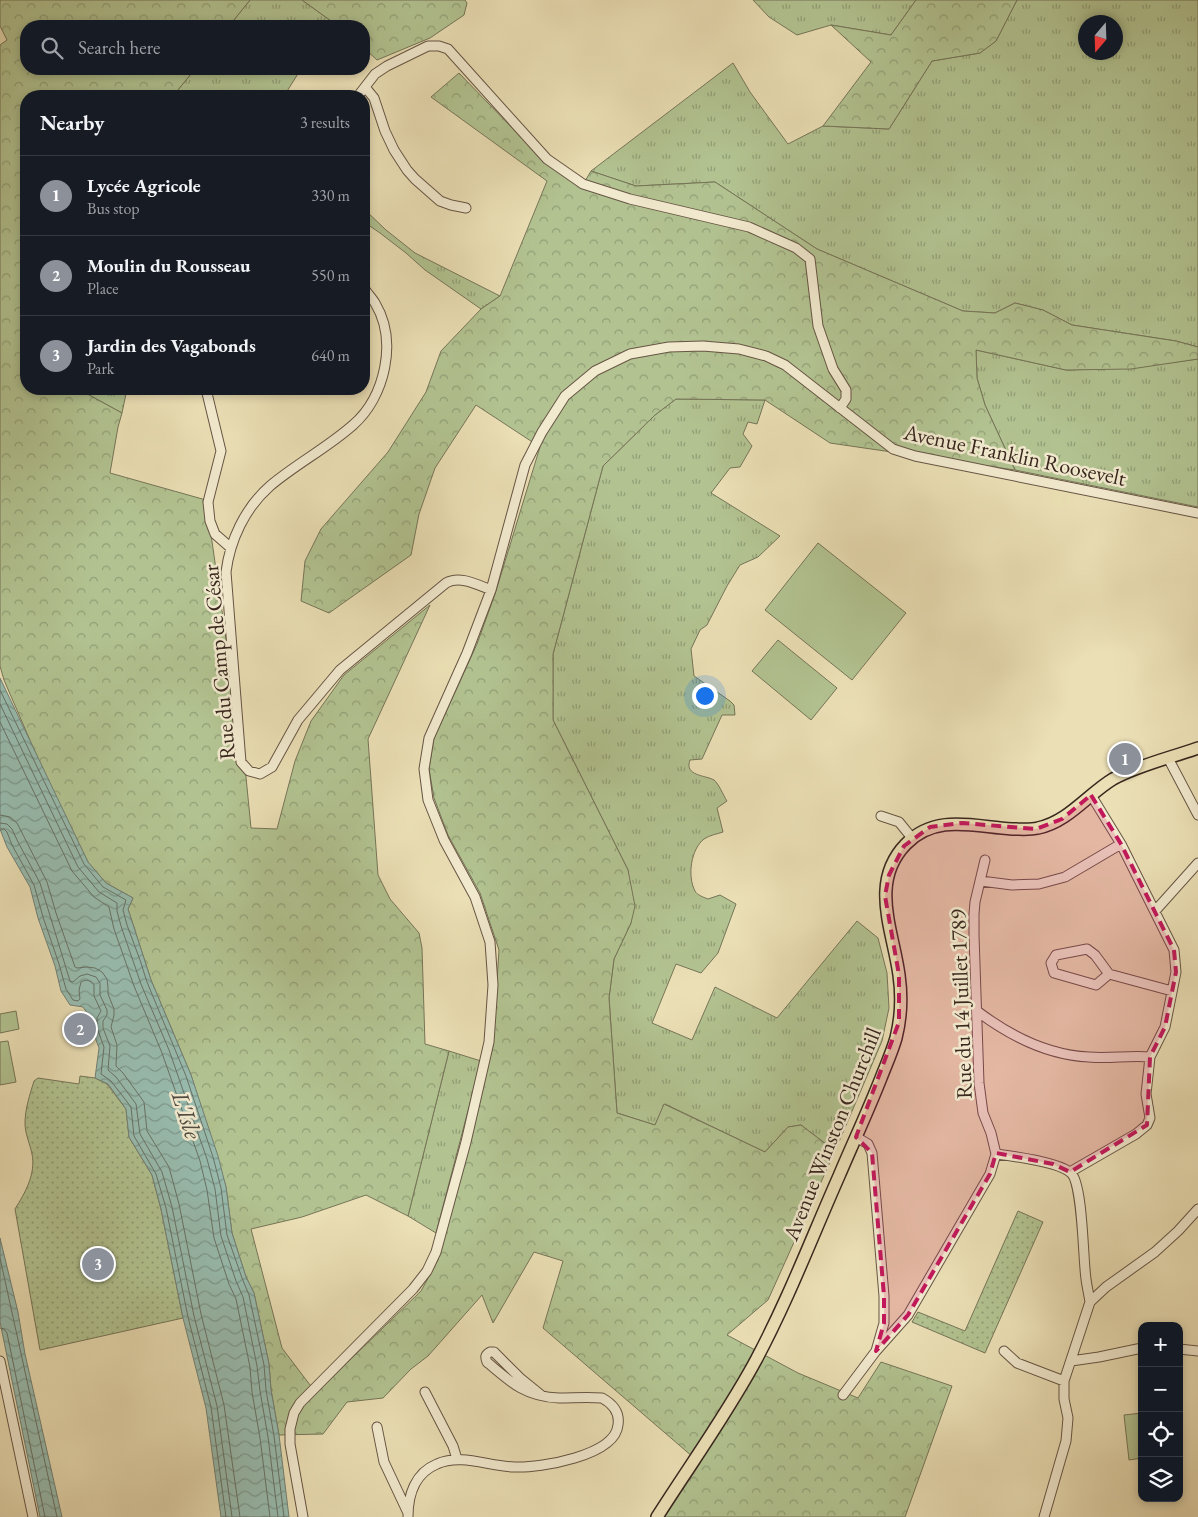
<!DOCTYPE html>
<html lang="en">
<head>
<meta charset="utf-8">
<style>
  body { margin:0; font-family:"EB Garamond",serif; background:#20242c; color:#f1f3f6 }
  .controls { position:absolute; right:15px; bottom:15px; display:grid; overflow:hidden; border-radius:10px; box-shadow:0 2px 8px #0003 }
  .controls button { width:45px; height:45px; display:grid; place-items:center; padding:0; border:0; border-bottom:1px solid #363941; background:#171b24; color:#f1f3f6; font:25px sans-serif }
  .compass { position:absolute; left:1078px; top:15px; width:45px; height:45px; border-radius:50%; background:#171b24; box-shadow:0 2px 8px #0003; rotate:199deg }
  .you { position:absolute; left:704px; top:695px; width:18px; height:18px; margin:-12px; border:4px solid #fff; border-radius:50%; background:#1a73e8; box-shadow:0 0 0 8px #1a73e833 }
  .badge { display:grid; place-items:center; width:32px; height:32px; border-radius:50%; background:#8c9099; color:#fff; font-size:16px; font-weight:700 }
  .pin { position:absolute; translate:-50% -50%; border:2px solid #fff; box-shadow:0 1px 5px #0006 }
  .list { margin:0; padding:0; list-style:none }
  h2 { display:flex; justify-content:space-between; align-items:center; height:65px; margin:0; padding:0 20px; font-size:21px }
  h2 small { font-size:16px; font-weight:400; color:#9ea1a6 }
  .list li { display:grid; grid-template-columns:32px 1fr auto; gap:15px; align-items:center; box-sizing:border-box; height:80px; padding:0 20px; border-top:1px solid #363941 }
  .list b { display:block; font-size:19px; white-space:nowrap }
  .list p { margin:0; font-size:16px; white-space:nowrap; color:#9ea1a6 }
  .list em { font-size:16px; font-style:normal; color:#9ea1a6 }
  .icon { flex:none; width:28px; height:28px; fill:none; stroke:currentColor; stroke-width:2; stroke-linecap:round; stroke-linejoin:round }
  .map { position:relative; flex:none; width:1198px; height:1517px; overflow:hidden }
  .search { position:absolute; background:#171b24; box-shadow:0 2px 8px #0003; left:20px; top:20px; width:350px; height:55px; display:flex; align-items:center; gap:12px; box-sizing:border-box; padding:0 18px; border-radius:20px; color:#9ea1a6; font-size:19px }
  .panel { position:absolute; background:#171b24; box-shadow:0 2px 8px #0003; left:20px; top:90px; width:350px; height:305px; border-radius:20px }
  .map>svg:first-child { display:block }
  .grass { fill:url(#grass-tufts); stroke:#767558; fill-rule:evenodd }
  .forest { fill:url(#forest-crowns); stroke:#767558 }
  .park { fill:url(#park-dots); stroke:#767558 }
  .pitch { fill:#b2c391; stroke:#767558 }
  .water { fill:url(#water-waves); stroke:#728075 }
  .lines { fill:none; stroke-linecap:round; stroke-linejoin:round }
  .shore { stroke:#687266; stroke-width:1 }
  .minor-casing { stroke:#654; stroke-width:11 }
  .major-casing { stroke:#39271e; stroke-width:14 }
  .minor { stroke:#f2eacf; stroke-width:9 }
  .major { stroke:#ebdfb5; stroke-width:11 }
  .marked { fill:#c2185b; fill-opacity:0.2; stroke:#c2185b; stroke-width:4; stroke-dasharray:10 6; stroke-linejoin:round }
  .labels { text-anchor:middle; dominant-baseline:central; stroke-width:5; stroke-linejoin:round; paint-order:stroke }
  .street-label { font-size:22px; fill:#39271e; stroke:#f2eacf }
  .water-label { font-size:24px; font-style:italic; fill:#514c42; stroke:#f2eacf }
</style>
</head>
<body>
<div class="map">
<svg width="1198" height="1517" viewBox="0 0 1198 1517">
  <defs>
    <pattern id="grass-tufts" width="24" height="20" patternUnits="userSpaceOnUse" patternTransform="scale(1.25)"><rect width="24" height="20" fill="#b2c391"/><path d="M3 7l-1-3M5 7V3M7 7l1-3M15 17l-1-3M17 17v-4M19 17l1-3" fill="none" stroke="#929e76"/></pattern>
    <pattern id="forest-crowns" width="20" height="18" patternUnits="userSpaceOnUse" patternTransform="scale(1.25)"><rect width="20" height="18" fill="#b2c391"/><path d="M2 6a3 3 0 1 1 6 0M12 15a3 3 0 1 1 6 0" fill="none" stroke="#929e76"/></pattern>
    <pattern id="park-dots" width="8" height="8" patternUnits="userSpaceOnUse" patternTransform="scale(1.25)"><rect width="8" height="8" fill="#b2c391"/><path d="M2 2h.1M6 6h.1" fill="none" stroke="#929e76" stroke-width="1.8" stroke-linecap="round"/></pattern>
    <pattern id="water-waves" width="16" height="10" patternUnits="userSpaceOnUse" patternTransform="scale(1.25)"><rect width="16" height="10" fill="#98bcaf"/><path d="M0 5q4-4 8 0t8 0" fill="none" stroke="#7d998e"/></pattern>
  </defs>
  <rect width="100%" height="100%" fill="#ebdfb5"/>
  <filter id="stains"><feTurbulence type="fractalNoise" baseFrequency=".004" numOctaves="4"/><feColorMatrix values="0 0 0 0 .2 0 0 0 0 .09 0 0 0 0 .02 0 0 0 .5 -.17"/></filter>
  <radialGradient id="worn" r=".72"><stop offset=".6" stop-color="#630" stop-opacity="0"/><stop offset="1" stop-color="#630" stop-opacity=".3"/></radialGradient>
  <path class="grass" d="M250,0H302L331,21L328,26H229Z
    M753,0H916L891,35L831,25L797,35L769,17Z
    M1017,0H1198V347L1176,341L1072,325L1043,310L1015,303L995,313L963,311L817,249L715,182L636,186L591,171L733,63L750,92L788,144L823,126L889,129L932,61L980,53L996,41ZM1086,22H1116V52H1086Z
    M195,69H301L284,96H173Z
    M364,209L386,230L415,253L500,296L481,309L425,270L406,253L380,233L364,222Z
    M976,350L1066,370L1131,368L1198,359V507L1015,470L985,405L977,378Z
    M78,389H127L122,413Z
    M676,399L765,400L757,424L748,422L743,434L752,446L740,467L730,468L711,493L780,536L758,557L740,565L727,586L707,625L700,630L691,649L694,676L730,701L734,705L735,715H722L702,759L690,760C684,776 705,775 714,780C719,784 723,795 727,801L717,808L723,832C717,834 710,835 704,839C691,849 687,876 695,891C697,895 703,897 708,899L720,895L736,904L718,953L701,973L676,964L652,1023L692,1040L715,987L777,1018L857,921L878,938L887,973L889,1008L882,1041L835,1151L801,1125L788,1127L765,1152L665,1104L655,1125L617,1113L609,998L614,959L631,923L628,870L553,720V654L603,466L655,415Z
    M449,1051L481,1061L436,1233L408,1216Z"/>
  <path class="forest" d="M0,0H250L229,26H26V69H195L173,96H26V389H78L122,413L118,427L110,473L206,500L246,777L251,828L277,829L295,761L311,721L344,675L430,605L368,739L378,875L390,899L419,933L422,948L425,1044L449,1051L408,1216L366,1195L302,1217L251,1229L282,1348L310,1385L318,1391L421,1291L438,1260L493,1046L499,950L480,893L448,835L434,798L429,769L434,738L477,644L495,594L540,447L476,405L435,468L419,514L411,555L329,613L301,601L305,561L321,529L388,452L426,392L441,351L481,309L500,296L547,181L431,97L459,73L545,162L581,188L591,171L636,186L715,182L817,249L963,311L995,313L1015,303L1043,310L1072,325L1176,341L1198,347V359L1131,369L1066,370L976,350L977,378L985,405L1015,470L830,443L765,400L676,399L655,415L603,466L553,654V720L628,870L635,906L631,923L614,959L609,998L617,1113L655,1125L664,1104L765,1152L788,1127L801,1125L835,1151L768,1300L727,1335L798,1373L858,1398L881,1362L952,1386L905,1517H664L700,1463L543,1328L563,1261L534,1252L493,1323L482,1295L428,1356L411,1369L383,1398L347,1402L323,1434L279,1435L271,1390L269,1364L254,1293L246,1277L232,1233L226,1187L191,1075L151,980L128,909L133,898L106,883L88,862L45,775L4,680L0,666V45L7,40L0,26Z
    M302,0H465L467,3L464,15L430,38L377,60L364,48V26H338Z
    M916,0H1017L996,41L980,53L932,61L889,129L823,126L871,62L831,25L891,35Z"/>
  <path class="park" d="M80,1076L95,1078L107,1084L126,1109L129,1137L152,1175L161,1209L183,1318L40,1350L15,1209C25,1193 36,1174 32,1154C30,1144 25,1134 25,1123C25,1109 30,1094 34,1081L38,1078L79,1084Z
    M1018,1211L1043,1222L985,1353L912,1322L918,1312L965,1331Z"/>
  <path class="pitch" d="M818,543L906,613L852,680L765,610Z
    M778,640L837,688L811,720L752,671Z
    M16,1011L19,1029L0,1033V1014Z
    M8,1041L16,1082L0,1085V1042Z
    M1142,1413V1458L1129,1460L1124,1415Z"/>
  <path class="water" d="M0,678L88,862L106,883L133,898L128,909L151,980L191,1075L218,1156L226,1187L232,1233L246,1277L254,1293L269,1364L271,1390L279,1435L289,1517H221L206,1408L183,1318L161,1209L152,1175L129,1137L126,1109L108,1084L95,1078L99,1048L92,1029V1020L83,1007L70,1005L61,991L55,966L38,918L30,887L7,847L0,829Z
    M0,1238L18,1312L25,1354L62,1517H40L0,1322Z"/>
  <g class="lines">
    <path class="shore" d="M0,690L84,864L103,887L126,900L123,910L127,925L140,960L147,982L186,1076L213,1157L221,1188L227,1235L242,1278L249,1295L264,1365L266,1390L274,1436L284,1517
      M0,704L78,867L99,892L117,903V911L121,926L141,984L169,1050L207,1159L215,1189L221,1236L236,1281L243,1297L257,1366L260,1391L268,1437L278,1517
      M0,722L72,871L94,897L109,907L114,929L134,986L162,1053L200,1161L207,1190L214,1238L229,1284L236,1299L250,1367L252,1392L260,1438L270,1517
      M0,815L10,817L17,823L47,882L56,913L75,967L77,968L87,967L95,968L102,972L107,979L108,987V994L114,1009V1015L111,1027L117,1045L116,1066L123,1073L144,1102L147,1131L169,1167L179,1204L201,1314L224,1405L240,1517
      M0,823L7,824L12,829L18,842L40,883L70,981L73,982L80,976L87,974L96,977L100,983V995L107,1010V1015L103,1021V1028L110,1046L108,1070L116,1077L136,1104L140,1134L162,1172L172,1207L194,1316L217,1406L232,1517
      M0,829H4L7,832L12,845L34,885L43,917L59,964L66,989L73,1000L78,1001L80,999L79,990L81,982C86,979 91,980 94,985V996L101,1011L97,1018V1028L104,1047L101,1074L111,1081L131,1107L134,1136L156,1174L166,1208L188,1317L211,1407L226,1517
      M0,1258L57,1517
      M0,1328L4,1329L7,1333L45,1517"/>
    <defs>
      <path id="minor" d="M365,87L374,98L385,131L394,150L407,170L415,179L440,201L451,205L466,208
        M358,96L375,74L387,66L428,46H439L448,49L547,159L583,184L630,199L749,227L796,248L810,259L818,326L833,369L846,390V399L840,408
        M364,288C367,293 372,298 375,303C398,341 385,397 353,425C327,448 296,464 270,486C245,508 230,540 226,572L241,762L249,771L260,774L272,767L298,720L340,670L446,583C460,575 478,585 491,590
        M206,389L221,451L208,502L210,521L215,534L231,548
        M1168,758L1198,815
        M881,816L899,822L912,838
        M981,881L1012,885L1039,884L1065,877L1121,844
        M1155,911L1198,863
        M1087,949L1095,955L1109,974L1096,985L1054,973L1051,963L1056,955Z
        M1109,974L1172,991
        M977,1011C1010,1036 1047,1055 1089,1057C1109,1059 1130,1055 1150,1057
        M996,1154C1012,1156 1059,1162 1071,1173C1083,1184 1083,1260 1086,1279C1087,1287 1089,1295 1090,1302
        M1070,1172L1136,1134L1147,1125L1150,1118L1146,1094L1150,1057L1165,1027L1176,972L1174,950L1121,844L1091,795
        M1179,1349L1198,1351
        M876,1351L908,1315L990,1174L996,1154L991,1133L983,1113L979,1083L974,935V914L975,902L985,860
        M1004,1351L1017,1363L1064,1381
        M0,1361L33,1517
        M1071,1361L1099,1357L1142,1348
        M425,1392L453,1446L457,1459
        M843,1395L876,1351L884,1323V1296L872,1153L868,1144L856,1137
        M377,1427L384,1462L408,1513
        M303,1517L290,1444V1429L294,1413L300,1403L413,1289L427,1271L436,1252L466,1142L489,1042L493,985L490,942L475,897L444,840L428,800L424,769L429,738L467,653L491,590L525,465L542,432L565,396L595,371L630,354L669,347L703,346L739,349L766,356L785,365L893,449L915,456L1198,513
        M408,1517C408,1495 415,1473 437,1464C461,1453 490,1467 515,1467C540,1468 615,1456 618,1425C620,1412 613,1404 602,1398C587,1397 573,1398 559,1398C526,1397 510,1382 487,1362C485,1357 485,1355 490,1352H494L520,1378L541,1395
        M1044,1517L1066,1441L1068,1418L1064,1399V1381L1090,1302L1106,1287L1155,1252L1178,1231L1198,1209"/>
      <path id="major" d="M657,1517C690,1465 727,1414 756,1360C788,1300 812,1237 839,1176C853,1143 868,1111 881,1078C886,1065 892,1052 896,1038C901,1018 902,996 899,975C893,930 869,882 906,844C936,813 975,827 1012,829C1021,829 1030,830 1038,828C1068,822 1088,794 1113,779C1139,765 1170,758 1198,748"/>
    </defs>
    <use href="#minor" class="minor-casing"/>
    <use href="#major" class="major-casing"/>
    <use href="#minor" class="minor"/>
    <use href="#major" class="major"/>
  </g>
  <path class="marked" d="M1091,795L1121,844L1174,950L1176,972L1165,1027L1150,1057L1147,1125L1070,1172L1053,1164L996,1153L990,1174L908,1315L876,1351L884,1323V1296L872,1153L856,1137L899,1022V975L885,896L889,875L904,846L930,827L962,823L1036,829L1062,819Z"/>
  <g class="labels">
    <g class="street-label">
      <text transform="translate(1015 455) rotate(12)">Avenue Franklin Roosevelt</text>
      <text transform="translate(219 662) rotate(-95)">Rue du Camp de César</text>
      <text transform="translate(961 1004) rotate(-92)">Rue du 14 Juillet 1789</text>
      <text transform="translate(832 1134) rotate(-68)">Avenue Winston Churchill</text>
    </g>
    <g class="water-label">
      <text transform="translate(187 1115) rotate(72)">L'Isle</text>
    </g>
  </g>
  <rect width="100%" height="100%" filter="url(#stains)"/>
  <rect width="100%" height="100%" fill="url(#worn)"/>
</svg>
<div class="controls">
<button>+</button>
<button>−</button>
<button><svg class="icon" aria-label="locate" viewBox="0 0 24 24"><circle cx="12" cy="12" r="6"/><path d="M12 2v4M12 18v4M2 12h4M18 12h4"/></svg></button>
<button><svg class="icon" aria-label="layers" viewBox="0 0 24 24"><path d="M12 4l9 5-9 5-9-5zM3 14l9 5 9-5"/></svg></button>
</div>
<svg class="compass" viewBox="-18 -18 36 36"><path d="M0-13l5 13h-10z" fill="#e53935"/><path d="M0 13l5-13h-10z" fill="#9ea1a6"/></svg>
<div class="you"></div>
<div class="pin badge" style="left:1125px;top:759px">1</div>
<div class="pin badge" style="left:80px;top:1029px">2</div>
<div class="pin badge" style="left:98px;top:1264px">3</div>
<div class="search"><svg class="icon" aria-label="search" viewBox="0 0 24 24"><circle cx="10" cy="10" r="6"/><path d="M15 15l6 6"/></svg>Search here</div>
<section class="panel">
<h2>Nearby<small>3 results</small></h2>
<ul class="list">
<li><span class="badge">1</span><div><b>Lycée Agricole</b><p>Bus stop</p></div><em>330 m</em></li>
<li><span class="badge">2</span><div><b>Moulin du Rousseau</b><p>Place</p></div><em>550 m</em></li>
<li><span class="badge">3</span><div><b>Jardin des Vagabonds</b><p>Park</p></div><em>640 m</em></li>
</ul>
</section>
</div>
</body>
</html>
